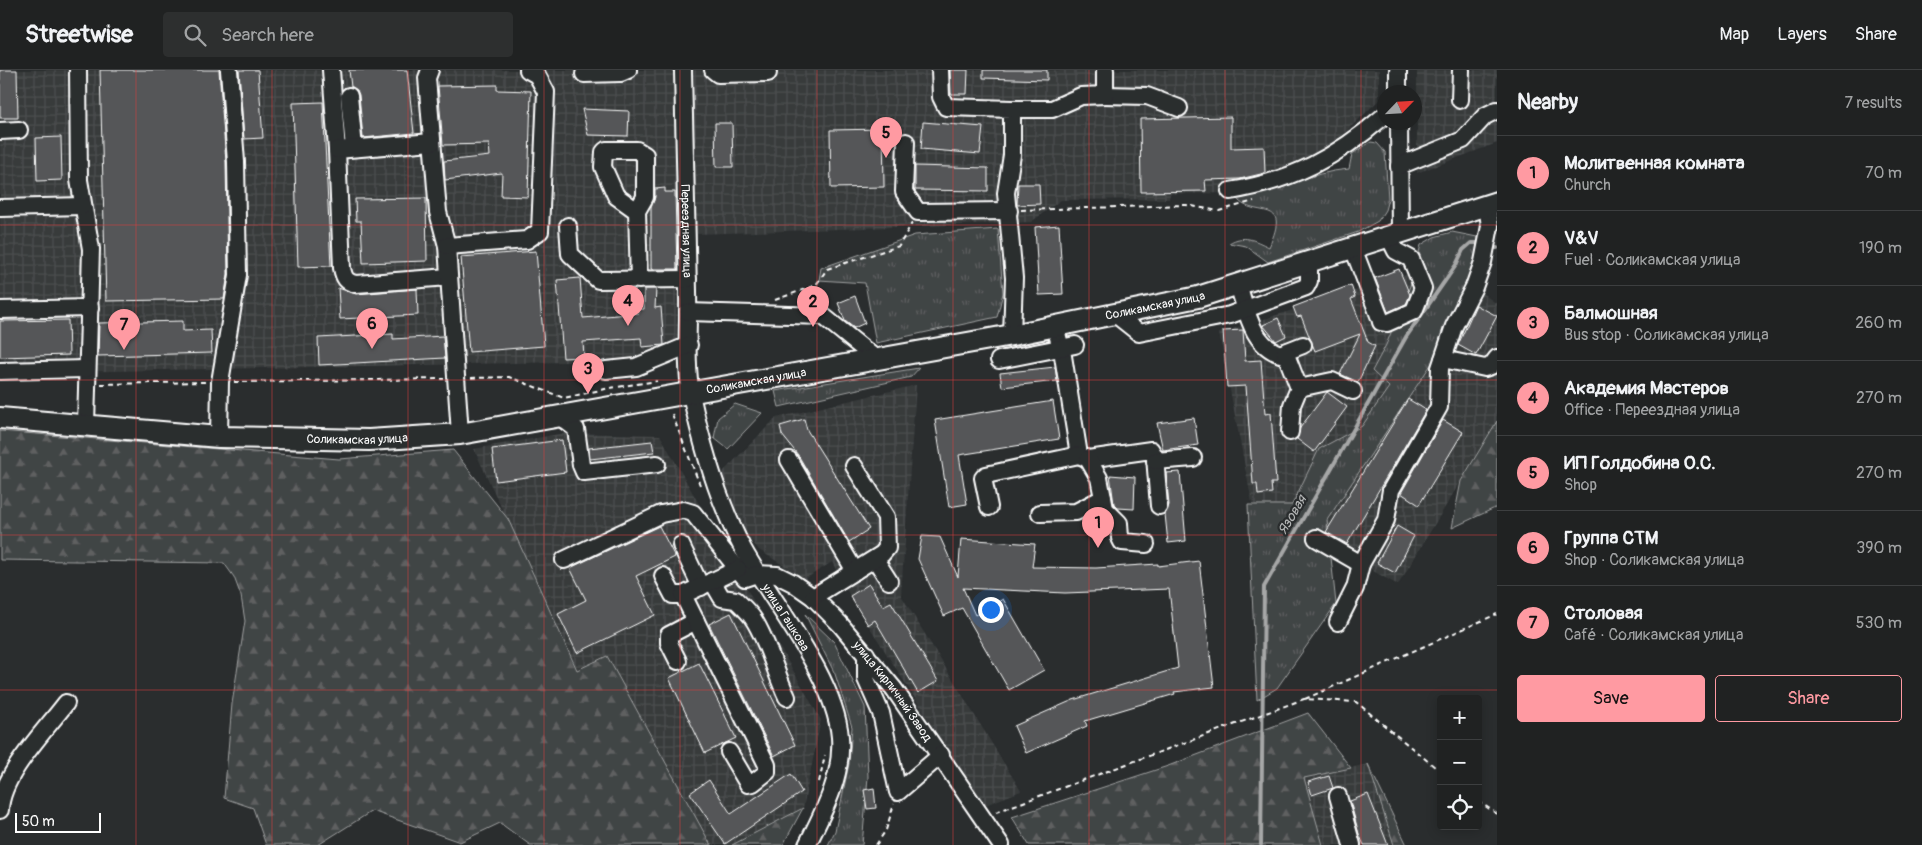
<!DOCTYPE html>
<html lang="en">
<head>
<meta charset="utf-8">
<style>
  body { margin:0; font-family:Pangolin,sans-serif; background:#2d2f2f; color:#f1f3f6 }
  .controls { position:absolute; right:15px; bottom:15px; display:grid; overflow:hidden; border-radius:5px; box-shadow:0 2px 12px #0003 }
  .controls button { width:45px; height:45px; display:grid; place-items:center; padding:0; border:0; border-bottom:1px solid #3d3f40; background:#202222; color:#f1f3f6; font:25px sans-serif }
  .compass { position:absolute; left:1377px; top:15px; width:45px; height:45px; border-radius:50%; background:#202222; box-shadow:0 2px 12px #0003; rotate:65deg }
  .scale { position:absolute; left:15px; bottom:12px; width:86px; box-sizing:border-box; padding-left:5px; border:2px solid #fff; border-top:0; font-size:14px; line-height:18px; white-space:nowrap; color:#fff; -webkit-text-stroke:4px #2a2d2e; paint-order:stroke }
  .you { position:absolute; left:990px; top:539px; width:18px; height:18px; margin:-12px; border:4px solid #fff; border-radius:50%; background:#1a73e8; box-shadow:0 0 0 8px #1a73e833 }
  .badge { display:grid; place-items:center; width:32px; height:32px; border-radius:50%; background:#ff9aa2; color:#111; font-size:16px; font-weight:700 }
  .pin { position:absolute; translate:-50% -41px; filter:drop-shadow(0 1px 2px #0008) }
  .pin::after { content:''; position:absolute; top:26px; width:18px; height:15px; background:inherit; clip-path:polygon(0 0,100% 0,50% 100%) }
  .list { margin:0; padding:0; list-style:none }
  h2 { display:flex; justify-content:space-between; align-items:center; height:65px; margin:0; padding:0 20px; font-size:21px }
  h2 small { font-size:16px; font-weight:400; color:#a2a4a5 }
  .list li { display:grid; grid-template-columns:32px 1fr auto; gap:15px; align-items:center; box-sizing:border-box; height:75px; padding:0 20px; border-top:1px solid #3d3f40 }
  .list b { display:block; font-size:19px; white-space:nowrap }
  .list p { margin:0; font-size:16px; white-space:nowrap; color:#a2a4a5 }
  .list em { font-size:16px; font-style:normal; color:#a2a4a5 }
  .actions { display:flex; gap:10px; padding:15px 20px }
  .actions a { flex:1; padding:11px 0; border:1px solid #ff9aa2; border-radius:5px; text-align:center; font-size:18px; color:#ff9aa2 }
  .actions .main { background:#ff9aa2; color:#111 }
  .icon { flex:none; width:28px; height:28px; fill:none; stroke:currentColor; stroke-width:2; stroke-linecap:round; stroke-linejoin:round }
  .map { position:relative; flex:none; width:1497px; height:775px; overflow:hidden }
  header { display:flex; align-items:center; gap:30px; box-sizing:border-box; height:70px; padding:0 25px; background:#202222; border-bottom:1px solid #3d3f40 }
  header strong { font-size:24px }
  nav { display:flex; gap:28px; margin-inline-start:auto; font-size:18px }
  .search { width:350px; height:45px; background:#2d2f2f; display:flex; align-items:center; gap:12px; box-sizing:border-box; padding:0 18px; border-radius:5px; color:#a2a4a5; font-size:19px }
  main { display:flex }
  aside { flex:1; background:#202222 }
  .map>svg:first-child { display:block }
  .industrial { fill:url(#industrial-grid) }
  .grass { fill:url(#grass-tufts); stroke:#a0a2a2 }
  .forest { fill:url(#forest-firs); stroke:#a0a2a2 }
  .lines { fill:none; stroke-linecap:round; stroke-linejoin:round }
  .stream { stroke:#a6a7a7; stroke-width:4 }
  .building { fill:#555758; stroke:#fff }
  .minor-casing { stroke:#fff; stroke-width:20 }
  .major-casing { stroke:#fff; stroke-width:24 }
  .path { stroke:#fff; stroke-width:2; stroke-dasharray:5 4; stroke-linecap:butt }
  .minor { stroke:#2a2d2e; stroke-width:16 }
  .major { stroke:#2a2d2e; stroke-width:20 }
  .grid { fill:none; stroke:#da3e3e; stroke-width:1; stroke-opacity:0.55 }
  .labels { text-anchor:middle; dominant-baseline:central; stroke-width:4.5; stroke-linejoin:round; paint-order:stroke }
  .street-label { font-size:12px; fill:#fff; stroke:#2a2d2e }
  .water-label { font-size:14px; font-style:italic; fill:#b4b6b6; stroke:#2a2d2e }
</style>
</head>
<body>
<header>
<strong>Streetwise</strong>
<div class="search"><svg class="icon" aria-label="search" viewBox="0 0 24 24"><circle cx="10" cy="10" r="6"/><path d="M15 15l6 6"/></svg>Search here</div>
<nav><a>Map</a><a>Layers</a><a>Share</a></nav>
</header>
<main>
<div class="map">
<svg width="1497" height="775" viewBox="0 0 1497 775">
  <defs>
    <pattern id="industrial-grid" width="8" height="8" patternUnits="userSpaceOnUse" patternTransform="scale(1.25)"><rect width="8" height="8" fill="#373a3b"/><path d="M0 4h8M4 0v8" fill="none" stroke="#4b4e4f"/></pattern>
    <pattern id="grass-tufts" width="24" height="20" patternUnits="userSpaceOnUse" patternTransform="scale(1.25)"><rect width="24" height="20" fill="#414445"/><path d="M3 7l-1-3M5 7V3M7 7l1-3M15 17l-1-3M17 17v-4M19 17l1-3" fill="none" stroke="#5e6061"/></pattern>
    <pattern id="forest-firs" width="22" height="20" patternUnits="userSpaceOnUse" patternTransform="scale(1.25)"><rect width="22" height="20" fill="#414445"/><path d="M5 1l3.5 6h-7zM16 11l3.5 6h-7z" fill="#5e6061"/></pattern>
  </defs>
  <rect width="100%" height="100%" fill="#2a2d2e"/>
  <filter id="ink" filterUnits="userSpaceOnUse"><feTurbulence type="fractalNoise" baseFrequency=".02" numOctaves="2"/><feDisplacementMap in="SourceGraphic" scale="10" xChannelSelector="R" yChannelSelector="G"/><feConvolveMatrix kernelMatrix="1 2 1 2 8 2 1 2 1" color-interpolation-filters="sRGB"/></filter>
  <g filter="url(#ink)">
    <path class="industrial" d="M0,0H1379V30L1328,79L1232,123L1170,124L1169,129L1061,130L1031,152L697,164L694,288L665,290L61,302L0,308Z
      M1417,0H1497V73L1417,103Z
      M1442,194L1497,234V351L1398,515L1252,433L1219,263Z
      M916,315L901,525L1021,721L983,736L850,526L832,492L805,509L759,480L742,460L721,404L776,348Z
      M565,363L660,365L821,650L803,738L732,775H711L607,587L577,600L474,379Z
      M1368,694L1394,775H1323L1304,708Z"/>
    <path class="grass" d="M1371,72L1377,73L1385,82L1388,129L1385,140L1378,151L1358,162L1268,192L1246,176L1229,173C1244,164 1254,170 1269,177C1292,126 1255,150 1237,129C1276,122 1310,102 1349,99L1352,84Z
      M998,159L1003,223L997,247L876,273L865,213L819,210L821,198L915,165Z
      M1452,162L1482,168L1477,190L1436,287L1327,450L1336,534L1277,618L1257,630L1248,435H1292L1319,379L1362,356L1389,317L1372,301L1386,275L1421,189L1419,182L1421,175L1434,167Z
      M919,298L911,307L779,337L775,321Z
      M735,334L762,343L728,379L714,368L718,348Z
      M805,544L834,572L865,637L868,707L862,775H828L835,761L849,694L852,657L835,604Z"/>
    <path class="forest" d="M1497,351V437L1452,458L1461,411Z
      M0,361L339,389L453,380L508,449L577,600L607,586L711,775H530L500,753L460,772L372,741L318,775H266L253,738L224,728L232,634L245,551L241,526L234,507L224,493L0,490Z
      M1308,643L1351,698L1304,708L1323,775H1029L1012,747L1168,696Z
      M1368,694L1407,775H1394Z
      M803,738L783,775H732Z"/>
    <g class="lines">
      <path class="stream" d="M1495,178H1497
        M1261,775L1264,517L1406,267L1456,195L1463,180L1471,173H1479"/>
    </g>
    <path class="building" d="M0,0H17L18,48H0Z
      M100,0H219L226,92L228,204L224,229L106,231Z
      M239,0H258L263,68L244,69Z
      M349,0H407L414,63L363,68L359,25L357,20L351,17Z
      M950,0H968L967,24H951Z
      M983,0H1047V10L983,8Z
      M497,15V20L531,21L528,127L501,126L502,103L445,110L444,91L490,86L489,74L443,75L438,16Z
      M323,32L331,196L298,197L293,33Z
      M582,39L629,41L628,66L588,65Z
      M1231,47V78L1264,77L1265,103L1240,109L1205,110L1206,121L1141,122L1140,49Z
      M923,52L983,57L980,84L921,79Z
      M715,53H732L733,97H716Z
      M883,59L884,117L831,118L830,60Z
      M61,67L62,110L37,111L36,68Z
      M915,96L988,98V121L915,120Z
      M1018,114H1039L1040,134L1017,135Z
      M665,118V122H675L677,199H651V138L655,127V119Z
      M426,128L427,191L363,193L361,151H356L355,129Z
      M1059,155L1063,224L1039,225L1035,157Z
      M536,181L544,276L469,282L461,187Z
      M1399,199L1410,225L1406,234L1388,242L1375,208Z
      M580,208L583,248L639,243V239H644V219H656L655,238L661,237L664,275L642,277L641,268L583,272L584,287L563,288L557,210Z
      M1351,215L1355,227L1351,229L1368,272L1375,276L1358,312L1340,304L1360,264L1315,281L1301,246L1297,247L1293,237Z
      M338,218L356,224L417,219L418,245L340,249Z
      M855,226L865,253L854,258L845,251L838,233Z
      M1476,235L1497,246L1476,285L1458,275Z
      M1278,248L1286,266L1276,271L1263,255Z
      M68,250L69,285L0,287V251Z
      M183,251V261L211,260L212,283L98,286L99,253Z
      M1243,260L1245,291L1261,290L1265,344L1271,343L1276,413H1271L1272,423L1258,425L1257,414H1253L1246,316L1227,317L1223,261Z
      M393,264V269L443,266L445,288L319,295L318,268Z
      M1055,297L1057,311L1002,317L1000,303Z
      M1327,322L1347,337L1314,382L1297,369L1300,358Z
      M1408,329L1426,340L1347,474L1326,462Z
      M1053,331L1059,369L959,385L967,434L949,437L935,350Z
      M1194,348L1198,375L1163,380L1157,353Z
      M804,349L807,360L869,459L849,472L798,385L782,365L780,356Z
      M1443,350L1463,362L1419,435L1401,423Z
      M562,370L566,402L496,411L492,379Z
      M652,371L654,382L590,389L589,378Z
      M1180,402L1186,471L1168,473L1165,444L1169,435L1166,403Z
      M1110,405L1135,407L1134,439L1118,438L1114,434Z
      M659,456L675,487L636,506L655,545L577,583L558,544L586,530L570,498Z
      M1397,456L1414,466L1395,503L1377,493Z
      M922,466L940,467L958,507L961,469L1035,474L1032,497L1096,498L1158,494V496L1199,491L1214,617L1174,622L1175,624L1085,651L1087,656L1026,683L1014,656L1073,630L1178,598L1169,519L1065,523L963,518L975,545L1003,529L1044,600L1009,620L962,538L944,546L918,489Z
      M869,514L883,536L891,532L938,611L918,623L875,550L868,555L850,526Z
      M731,543L795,675L774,686L709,554Z
      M699,593L736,668L705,683L669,608Z
      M791,704L802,722L725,774L690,723L709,710L731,744Z
      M1329,706L1333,718L1312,725L1308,712Z
      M874,718L876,738L867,739L864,720Z
      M1368,724L1388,775H1364L1359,764L1350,731Z"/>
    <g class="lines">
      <defs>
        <g id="minor">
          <path d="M78,0L79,110L91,179L86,354"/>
          <path d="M331,0L337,80L342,198C344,208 346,212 356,214L449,207"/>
          <path d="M430,0L427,8L438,142L447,176L460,364"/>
          <path id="s1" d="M683,0C684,74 686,148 688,221C689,254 685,291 691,324C702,376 718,431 743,479C772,532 835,607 840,667C843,706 824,741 807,775"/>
          <path d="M713,0L718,4L768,3"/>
          <path d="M940,0L941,27L946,37L1012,39V85L1006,123L1014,208L1012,265"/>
          <path d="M1398,0V22"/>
          <path d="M584,4L621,3L628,0"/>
          <path d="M1105,25L1147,26L1179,38"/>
          <path d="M349,26L354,78"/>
          <path d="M1460,30L1461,0"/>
          <path d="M1012,39H1052L1081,26L1105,25V0"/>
          <path d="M1399,52L1400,163"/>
          <path d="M0,61L19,60"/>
          <path d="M906,72L904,122L918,142L1009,141"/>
          <path d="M337,80L432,72"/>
          <path d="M1399,96L1463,70L1485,46L1497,40"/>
          <path d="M1230,121C1292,111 1337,87 1384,46"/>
          <path d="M0,138L83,136"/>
          <path d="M637,141L616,126L603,97L604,82L606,80H637L645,85V127L637,141L639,210"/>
          <path d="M568,156L570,184L598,210L688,209"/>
          <path d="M447,176L527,170L540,161L546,22L537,5L528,0"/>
          <path d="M1353,178L1380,248L1381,252L1387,253L1414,241L1423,218L1411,189L1396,181L1389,167"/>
          <path d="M1238,215C1247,240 1251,274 1280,284L1303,275"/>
          <path d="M0,240L90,238"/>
          <path d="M688,242L823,246L876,289"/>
          <path d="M1115,244L1139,263L1230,245L1306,217L1309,211V192"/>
          <path d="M1055,256L1063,286L1079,385L1088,389L1151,380L1155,387L1159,436"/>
          <path d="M1285,282L1299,318L1292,335L1290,362"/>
          <path d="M1443,289L1485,298L1491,296L1497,288"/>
          <path d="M999,290L1075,275"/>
          <path d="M606,300L636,297L689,275"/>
          <path d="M0,301L86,299"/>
          <path d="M1299,318L1332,311L1353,321"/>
          <path d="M559,346L576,359L581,395L584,402L657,394"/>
          <path d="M219,367L220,312L238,205L236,92L229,0"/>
          <path d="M789,390L855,501"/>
          <path d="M1155,391L1193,388"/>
          <path d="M1103,428L1105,439L1119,453L1120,468L1122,472L1146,474"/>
          <path d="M989,437L983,408L986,405L1079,385"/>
          <path d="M1040,443L1076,442L1103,428L1099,408L1088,389"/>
          <path d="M1316,468L1361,494L1386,450L1391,420L1439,337L1440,298L1454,256L1474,217L1483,192L1490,156L1487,135"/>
          <path d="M681,475L701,517"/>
          <path d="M875,489L889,511"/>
          <path id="s2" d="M564,490L661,444L683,440L693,443L745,508L757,504L777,505L793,513L813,527L840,554L894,619L1001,775"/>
          <path d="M663,506L673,525H683"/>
          <path d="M712,511L722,528L736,530C742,536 750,543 754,550C769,574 775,602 787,627"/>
          <path d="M813,527L882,484L887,478L886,447L854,396"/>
          <path d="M1338,552L1355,518L1361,494"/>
          <path d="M866,584V609L881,643L898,722L941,685"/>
          <path d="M678,591L669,573V565L696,551"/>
          <path d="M729,682L748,714L753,713L767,702V695L683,525L738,499"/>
          <path d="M1338,726L1352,775"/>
          <path d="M0,740C1,705 45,661 66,633"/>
        </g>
        <g id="major">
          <path id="s3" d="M0,348L219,367L369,370L460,364L1012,265L1198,227L1497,132"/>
        </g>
      </defs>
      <use href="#minor" class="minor-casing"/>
      <use href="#major" class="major-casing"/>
      <path class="path" d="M1021,140L1186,135L1219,141L1254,131
        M775,230L816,215L827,199L899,176L912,153
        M471,308L509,307L564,328L610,318L657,311
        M234,312L444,309
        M101,314L206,312
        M672,344L700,415
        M1305,629L1497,544
        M819,712L825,685
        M1478,731L1497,744
        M996,742L1304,629L1356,632L1441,702
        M876,775L886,760L894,734"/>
      <use href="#minor" class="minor"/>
      <use href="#major" class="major"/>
    </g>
  </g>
  <path class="grid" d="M136,0V775M272,0V775M408,0V775M544,0V775M680,0V775M817,0V775M953,0V775M1089,0V775M1225,0V775M1361,0V775M0,155H1497M0,310H1497M0,465H1497M0,620H1497"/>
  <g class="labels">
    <g class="street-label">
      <text stroke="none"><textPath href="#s1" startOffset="161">Переездная улица</textPath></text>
      <text stroke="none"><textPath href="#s3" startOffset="1168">Соликамская улица</textPath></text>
      <text stroke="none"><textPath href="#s3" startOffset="762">Соликамская улица</textPath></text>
      <text stroke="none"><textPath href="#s3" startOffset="358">Соликамская улица</textPath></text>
      <text stroke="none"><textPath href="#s1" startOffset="569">улица Гашкова</textPath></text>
      <text stroke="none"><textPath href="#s2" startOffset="422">улица Кирпичный Завод</textPath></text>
    </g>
    <g class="water-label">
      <text transform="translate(1292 445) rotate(-60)">Язовая</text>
    </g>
  </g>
</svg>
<div class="controls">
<button>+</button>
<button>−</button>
<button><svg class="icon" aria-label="locate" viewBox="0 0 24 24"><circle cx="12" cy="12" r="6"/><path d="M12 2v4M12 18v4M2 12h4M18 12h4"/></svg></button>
</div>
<svg class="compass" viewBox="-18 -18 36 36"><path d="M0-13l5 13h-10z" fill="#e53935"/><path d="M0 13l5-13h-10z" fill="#a2a4a5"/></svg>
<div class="scale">50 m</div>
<div class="you"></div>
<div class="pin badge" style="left:1098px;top:478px">1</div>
<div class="pin badge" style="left:813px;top:257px">2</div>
<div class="pin badge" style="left:588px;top:324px">3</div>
<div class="pin badge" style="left:628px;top:256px">4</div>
<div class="pin badge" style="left:886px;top:88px">5</div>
<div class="pin badge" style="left:372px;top:279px">6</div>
<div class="pin badge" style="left:124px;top:280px">7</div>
</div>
<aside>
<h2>Nearby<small>7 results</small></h2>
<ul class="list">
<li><span class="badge">1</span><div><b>Молитвенная комната</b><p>Church</p></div><em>70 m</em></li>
<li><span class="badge">2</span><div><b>V&amp;V</b><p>Fuel · Соликамская улица</p></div><em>190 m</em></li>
<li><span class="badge">3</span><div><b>Балмошная</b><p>Bus stop · Соликамская улица</p></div><em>260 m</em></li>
<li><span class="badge">4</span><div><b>Академия Мастеров</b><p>Office · Переездная улица</p></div><em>270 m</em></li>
<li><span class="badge">5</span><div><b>ИП Голдобина О.С.</b><p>Shop</p></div><em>270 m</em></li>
<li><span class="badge">6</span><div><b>Группа СТМ</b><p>Shop · Соликамская улица</p></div><em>390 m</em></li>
<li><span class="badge">7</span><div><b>Столовая</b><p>Café · Соликамская улица</p></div><em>530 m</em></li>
</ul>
<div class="actions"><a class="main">Save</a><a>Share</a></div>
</aside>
</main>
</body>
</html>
